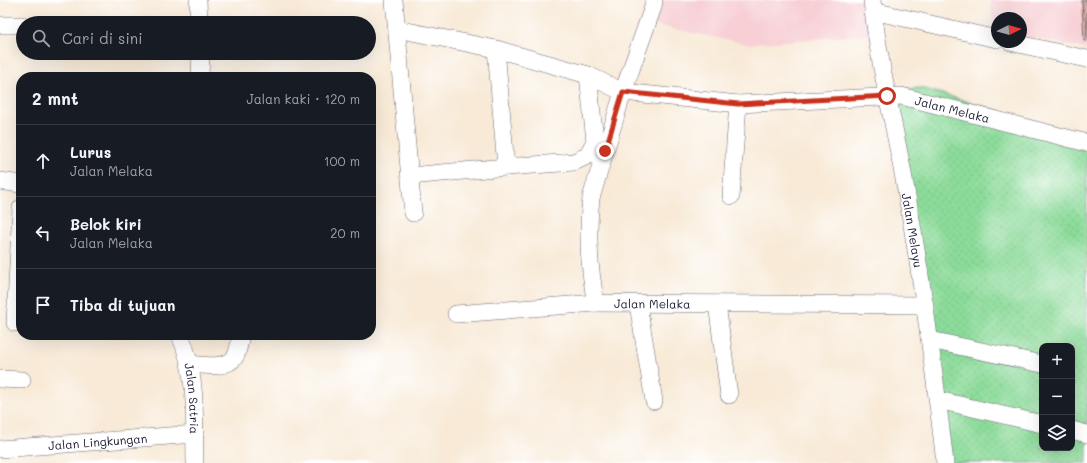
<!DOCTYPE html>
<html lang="id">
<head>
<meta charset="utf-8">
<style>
  body { margin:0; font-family:Mali,sans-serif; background:#20242c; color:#f1f3f6 }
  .controls { position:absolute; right:12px; bottom:12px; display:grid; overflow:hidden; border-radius:8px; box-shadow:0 4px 16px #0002 }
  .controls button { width:36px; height:36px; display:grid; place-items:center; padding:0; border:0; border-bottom:1px solid #363941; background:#171b24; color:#f1f3f6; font:20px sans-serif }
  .compass { position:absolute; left:991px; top:12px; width:36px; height:36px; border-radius:50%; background:#171b24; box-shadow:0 4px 16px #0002; rotate:85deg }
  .stop { position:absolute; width:12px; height:12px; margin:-9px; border:3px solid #c8321e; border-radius:50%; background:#fff }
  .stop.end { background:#c8321e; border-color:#fff; box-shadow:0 1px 4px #0008 }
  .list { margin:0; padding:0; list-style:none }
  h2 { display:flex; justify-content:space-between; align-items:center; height:52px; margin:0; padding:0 16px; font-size:17px }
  h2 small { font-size:13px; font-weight:400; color:#9ea1a6 }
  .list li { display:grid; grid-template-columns:26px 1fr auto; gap:12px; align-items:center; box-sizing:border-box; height:72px; padding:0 16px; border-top:1px solid #363941 }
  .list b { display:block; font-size:15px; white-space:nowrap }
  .list p { margin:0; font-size:13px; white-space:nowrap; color:#9ea1a6 }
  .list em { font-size:13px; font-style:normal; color:#9ea1a6 }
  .icon { flex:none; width:22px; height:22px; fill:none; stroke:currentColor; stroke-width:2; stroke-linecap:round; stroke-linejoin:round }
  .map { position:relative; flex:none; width:1087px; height:463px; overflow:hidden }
  .search { position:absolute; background:#171b24; box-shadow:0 4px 16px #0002; left:16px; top:16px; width:360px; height:44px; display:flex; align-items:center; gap:10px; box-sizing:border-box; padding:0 14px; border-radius:22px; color:#9ea1a6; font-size:15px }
  .panel { position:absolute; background:#171b24; box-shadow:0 4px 16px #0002; left:16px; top:72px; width:360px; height:268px; border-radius:16px }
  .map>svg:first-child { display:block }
  .built { fill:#f7cfd4 }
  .grass { fill:url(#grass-dots); stroke:#577e6a; fill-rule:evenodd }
  .building { fill:url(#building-cross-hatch) }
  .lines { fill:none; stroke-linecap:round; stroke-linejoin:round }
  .street-casing { stroke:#6d6872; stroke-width:18 }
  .street { stroke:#fff; stroke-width:17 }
  .route { stroke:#c8321e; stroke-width:5 }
  .labels { text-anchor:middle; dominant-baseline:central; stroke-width:3; stroke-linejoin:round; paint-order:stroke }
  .street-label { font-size:12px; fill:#22223b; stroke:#fff }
</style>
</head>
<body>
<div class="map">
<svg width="1087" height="463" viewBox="0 0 1087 463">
  <defs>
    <pattern id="grass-dots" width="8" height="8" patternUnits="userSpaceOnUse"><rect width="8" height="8" fill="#8cdb9a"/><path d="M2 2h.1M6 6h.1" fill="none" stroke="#78bc86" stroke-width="1.8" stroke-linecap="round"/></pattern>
    <pattern id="building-cross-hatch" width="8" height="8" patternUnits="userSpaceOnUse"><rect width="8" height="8" fill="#d29e93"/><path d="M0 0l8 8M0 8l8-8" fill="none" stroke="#aa8079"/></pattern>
  </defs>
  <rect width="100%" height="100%" fill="#fff"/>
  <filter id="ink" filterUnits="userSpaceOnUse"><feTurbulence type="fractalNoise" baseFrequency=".025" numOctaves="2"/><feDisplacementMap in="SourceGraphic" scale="8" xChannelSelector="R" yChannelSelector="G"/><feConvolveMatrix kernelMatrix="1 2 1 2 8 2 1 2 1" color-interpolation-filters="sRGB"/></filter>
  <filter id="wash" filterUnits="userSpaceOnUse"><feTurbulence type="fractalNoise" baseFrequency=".012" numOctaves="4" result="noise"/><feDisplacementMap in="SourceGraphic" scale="16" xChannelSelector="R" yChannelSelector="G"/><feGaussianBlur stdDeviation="0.9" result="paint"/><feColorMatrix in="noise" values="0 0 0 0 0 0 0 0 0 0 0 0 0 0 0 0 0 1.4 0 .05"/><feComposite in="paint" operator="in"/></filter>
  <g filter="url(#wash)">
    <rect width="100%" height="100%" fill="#f8ead7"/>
    <path class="built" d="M652,0H874L878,34L747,44L650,24Z
      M990,0H1087V49L1021,36V18H997V31H994Z"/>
    <path class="grass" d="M922,88L1087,137V463H951L889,90ZM1042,346H1072V448H1042Z"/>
    <g id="blocks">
      <path class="building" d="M1082,0H1087V41H1084Z"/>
    </g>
  </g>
  <g filter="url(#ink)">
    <use href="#blocks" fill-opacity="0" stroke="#6d6872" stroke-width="1"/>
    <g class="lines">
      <defs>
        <g id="street">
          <path d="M198,0L199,23"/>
          <path d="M394,0L413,213"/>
          <path id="s1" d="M654,0L653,7L623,92L738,104L901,96L1087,143"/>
          <path id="s2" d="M872,0C878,60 893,119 904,179C921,273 934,368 945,463"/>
          <path d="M873,11L997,39"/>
          <path d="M0,25H23"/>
          <path id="s3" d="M397,29L496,49L588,75L623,92L591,198C587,233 589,269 596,303L925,305"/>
          <path d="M1010,42L1087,59"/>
          <path d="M496,49L506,167"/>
          <path d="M200,77L201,53"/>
          <path d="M410,176L506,167L574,162L587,156L595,141L588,75"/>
          <path d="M0,181L21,184"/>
          <path d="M731,196L738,104"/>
          <path d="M638,304L654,401"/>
          <path d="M717,304L729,395"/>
          <path d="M456,314L596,303"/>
          <path d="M15,323L21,208"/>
          <path id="s4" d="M180,335C198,376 194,420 195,463"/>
          <path d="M930,340L1042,364"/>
          <path d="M190,364C203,365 226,370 235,357C239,351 239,342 241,335"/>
          <path d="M0,379L22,380"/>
          <path d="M938,400L1042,424"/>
          <path d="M1072,430L1087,434"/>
          <path id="s5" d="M0,449L195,434"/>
        </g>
      </defs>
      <use href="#street" class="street-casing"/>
      <use href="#street" class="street"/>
    </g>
  </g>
  <g class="lines" filter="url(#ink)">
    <path class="route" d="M605,151L623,92L738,104L887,96"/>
  </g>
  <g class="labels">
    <g class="street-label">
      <text stroke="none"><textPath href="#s1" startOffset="429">Jalan Melaka</textPath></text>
      <text stroke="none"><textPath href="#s2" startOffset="234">Jalan Melayu</textPath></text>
      <text stroke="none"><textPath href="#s3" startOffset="508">Jalan Melaka</textPath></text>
      <text stroke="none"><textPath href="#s4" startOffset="65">Jalan Satria</textPath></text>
      <text stroke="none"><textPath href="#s5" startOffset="98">Jalan Lingkungan</textPath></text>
    </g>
  </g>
</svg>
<div class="controls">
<button>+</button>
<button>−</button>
<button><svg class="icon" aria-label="layers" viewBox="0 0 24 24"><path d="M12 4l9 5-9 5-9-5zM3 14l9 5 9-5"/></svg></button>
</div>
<svg class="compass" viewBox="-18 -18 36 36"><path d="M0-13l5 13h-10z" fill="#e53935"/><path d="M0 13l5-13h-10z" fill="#9ea1a6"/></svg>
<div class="stop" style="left:887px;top:96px"></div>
<div class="stop end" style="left:605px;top:151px"></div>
<div class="search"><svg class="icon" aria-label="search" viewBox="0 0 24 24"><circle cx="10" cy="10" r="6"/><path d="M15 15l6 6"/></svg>Cari di sini</div>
<section class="panel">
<h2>2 mnt<small>Jalan kaki · 120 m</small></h2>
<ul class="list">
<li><svg class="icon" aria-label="ahead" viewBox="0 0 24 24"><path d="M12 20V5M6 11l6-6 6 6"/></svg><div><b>Lurus</b><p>Jalan Melaka</p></div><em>100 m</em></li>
<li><svg class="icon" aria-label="left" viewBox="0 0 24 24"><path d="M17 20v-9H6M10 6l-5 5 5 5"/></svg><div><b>Belok kiri</b><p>Jalan Melaka</p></div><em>20 m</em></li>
<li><svg class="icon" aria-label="arrive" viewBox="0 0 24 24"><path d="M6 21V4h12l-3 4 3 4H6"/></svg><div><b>Tiba di tujuan</b></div></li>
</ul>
</section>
</div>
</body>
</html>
